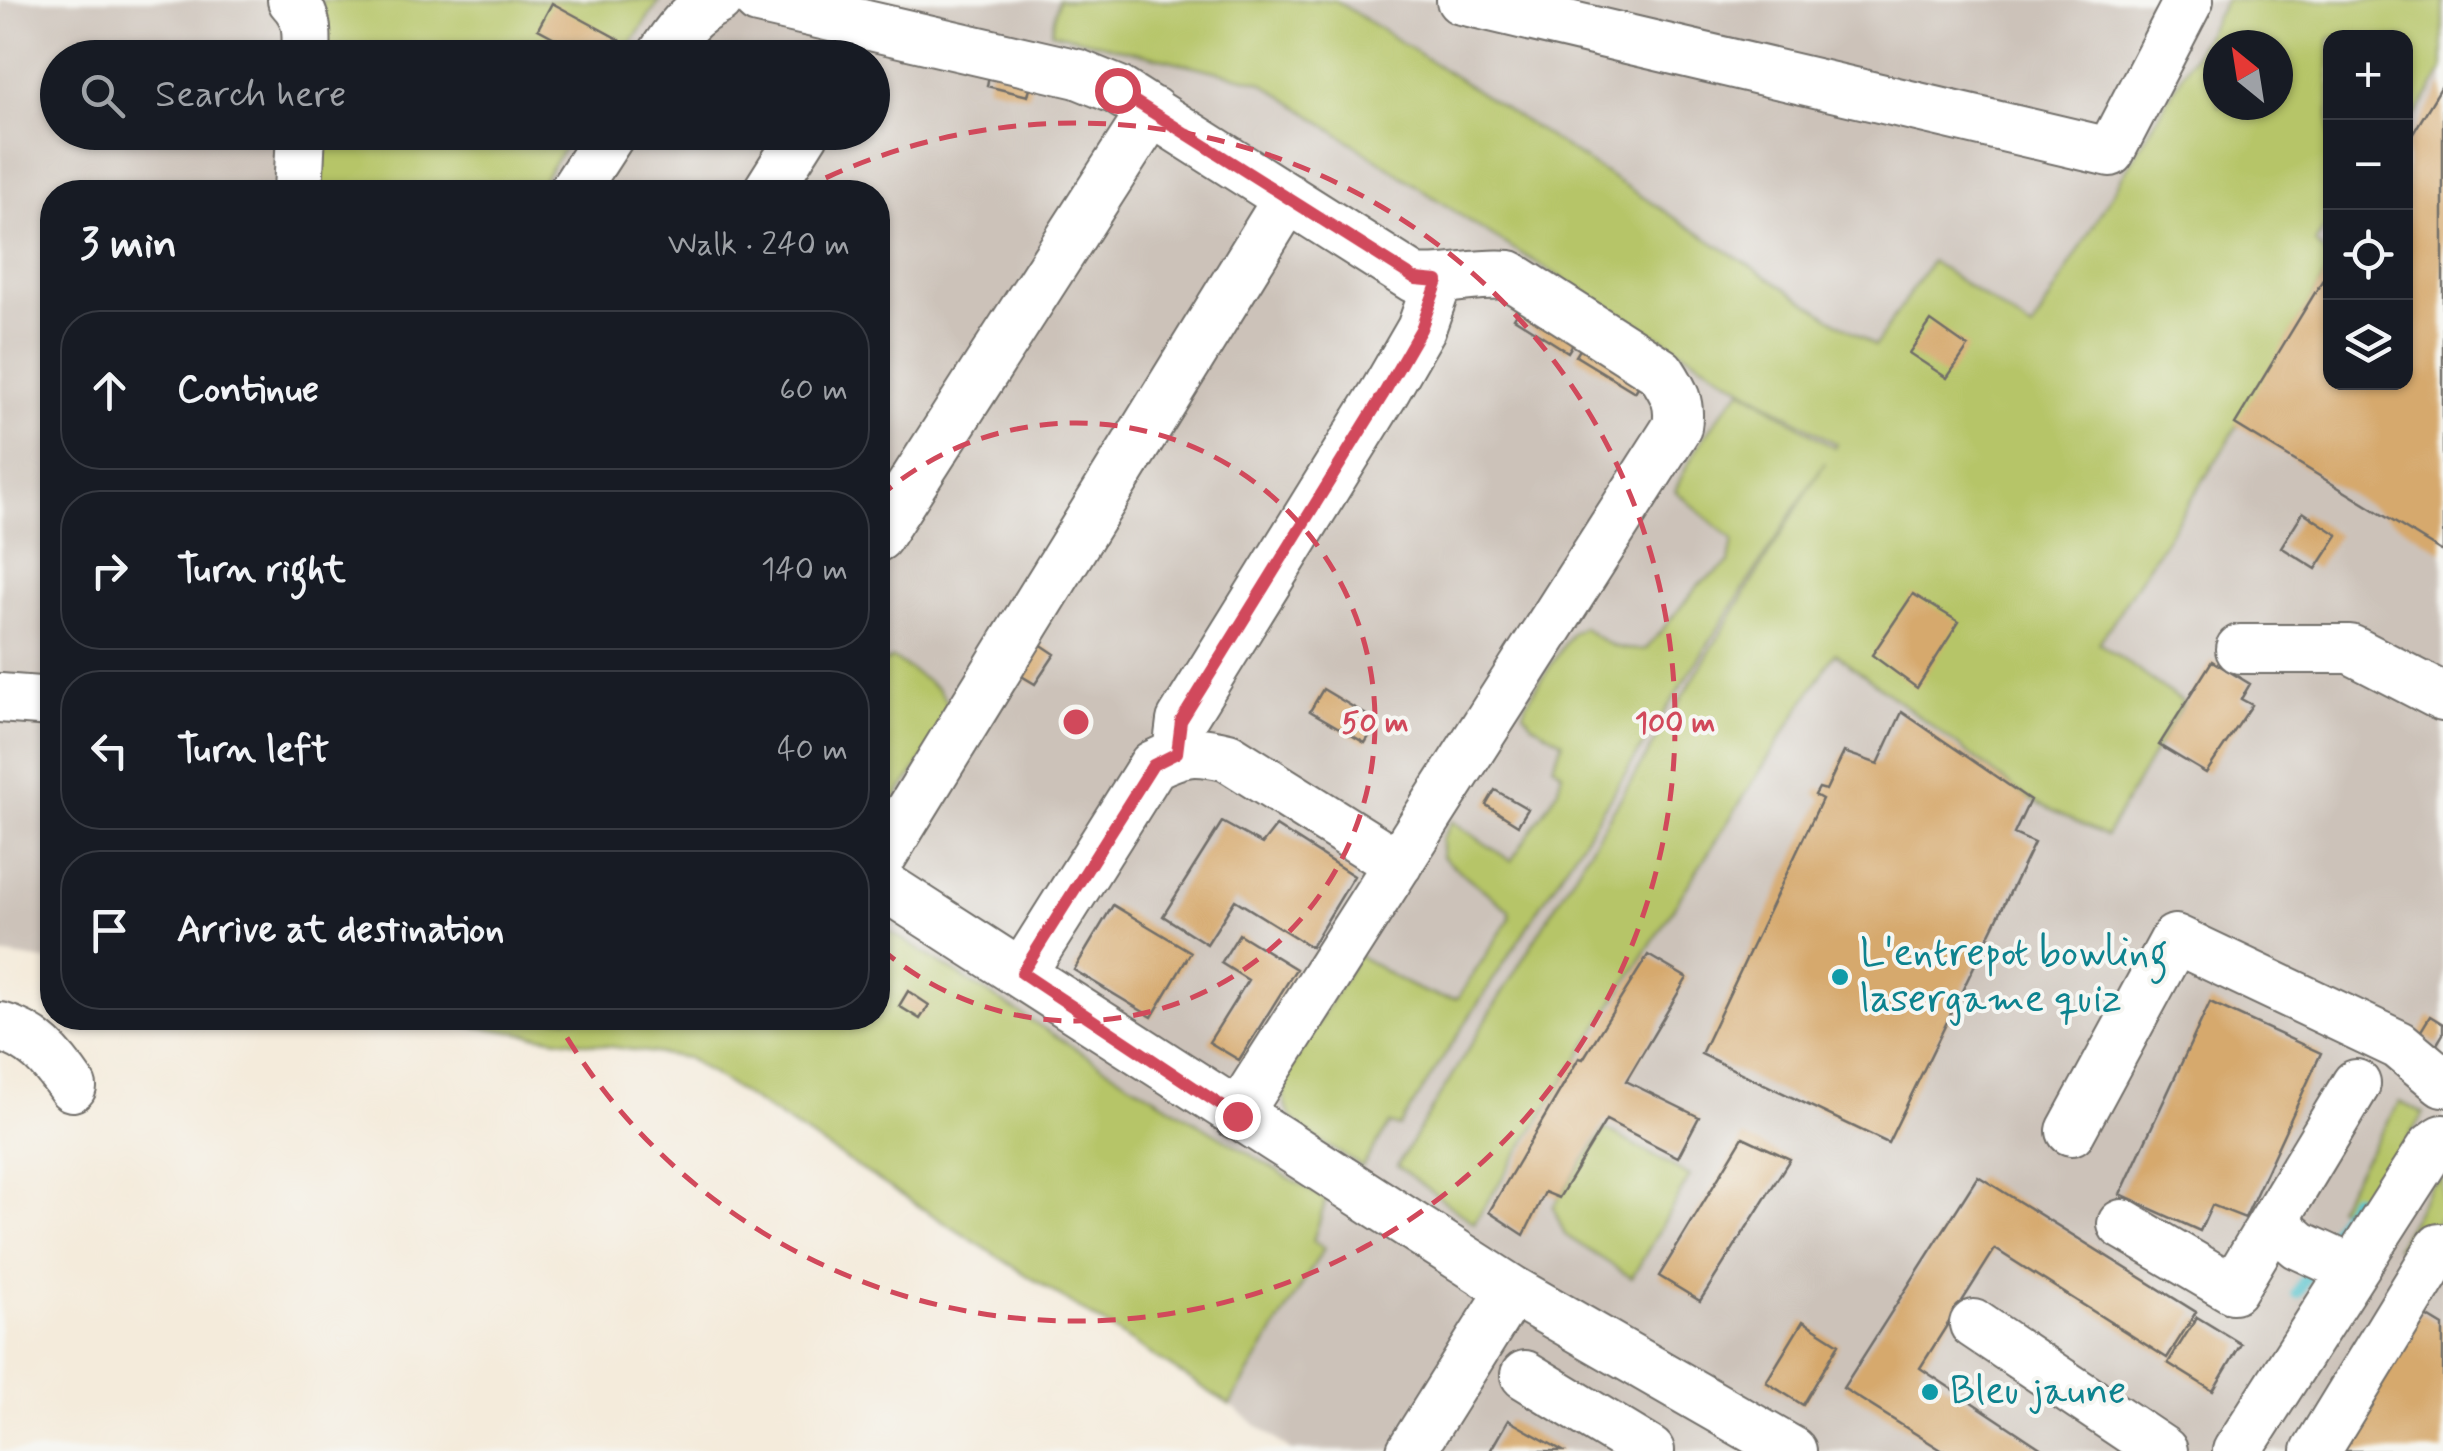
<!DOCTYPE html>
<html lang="en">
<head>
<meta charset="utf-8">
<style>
  body { margin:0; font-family:Mynerve,sans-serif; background:#242831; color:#f1f3f6 }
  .controls { position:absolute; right:30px; top:30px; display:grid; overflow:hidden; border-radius:20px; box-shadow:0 2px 8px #0004 }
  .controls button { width:90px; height:90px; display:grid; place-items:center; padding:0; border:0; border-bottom:2px solid #363941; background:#171b24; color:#f1f3f6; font:50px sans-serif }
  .compass { position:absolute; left:2203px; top:30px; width:90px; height:90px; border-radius:50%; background:#171b24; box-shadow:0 2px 8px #0004; rotate:330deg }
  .stop { position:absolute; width:30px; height:30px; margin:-22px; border:8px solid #d1495b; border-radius:50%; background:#fff }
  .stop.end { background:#d1495b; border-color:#fff; box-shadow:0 2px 10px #0008 }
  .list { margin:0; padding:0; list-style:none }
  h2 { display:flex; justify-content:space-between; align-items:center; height:130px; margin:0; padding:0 40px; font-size:42px }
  h2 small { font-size:32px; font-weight:400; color:#9ea1a6 }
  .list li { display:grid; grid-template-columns:65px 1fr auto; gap:30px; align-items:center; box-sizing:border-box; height:160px; margin:0 20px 20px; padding:0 20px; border:2px solid #363941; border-radius:40px }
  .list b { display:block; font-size:38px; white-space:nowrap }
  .list em { font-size:32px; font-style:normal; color:#9ea1a6 }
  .icon { flex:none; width:55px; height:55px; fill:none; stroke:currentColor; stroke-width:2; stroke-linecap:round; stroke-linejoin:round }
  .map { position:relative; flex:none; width:2443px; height:1451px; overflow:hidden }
  .search { position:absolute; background:#171b24; box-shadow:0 2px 8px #0004; left:40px; top:40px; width:850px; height:110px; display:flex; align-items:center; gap:25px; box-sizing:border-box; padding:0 35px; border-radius:55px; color:#9ea1a6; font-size:38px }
  .panel { position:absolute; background:#171b24; box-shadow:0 2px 8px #0004; left:40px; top:180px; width:850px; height:850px; border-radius:40px }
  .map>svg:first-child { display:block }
  .industrial { fill:#ccc2b9; fill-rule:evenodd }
  .green { fill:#b6c568; stroke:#70784a; stroke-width:2.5; fill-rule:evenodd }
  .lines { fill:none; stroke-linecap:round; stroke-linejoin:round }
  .stream { stroke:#56c3cd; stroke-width:12 }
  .building { fill:#d6a96d }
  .minor-casing { stroke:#716e69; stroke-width:52 }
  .minor { stroke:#fff; stroke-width:48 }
  .route { stroke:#d1495b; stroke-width:12 }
  .ring { fill:none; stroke:#d1495b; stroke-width:5; stroke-dasharray:18 12 }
  .culture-dot { fill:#0f9aa8; stroke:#f6f6f2; stroke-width:4 }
  .labels { text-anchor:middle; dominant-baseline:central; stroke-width:8; stroke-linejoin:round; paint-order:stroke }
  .culture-label { font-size:40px; fill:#0d838f; stroke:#f6f6f2; text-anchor:start }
  .centre { fill:#d1495b; stroke:#f6f6f2; stroke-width:5 }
  .ring-label { font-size:30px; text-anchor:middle; font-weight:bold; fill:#d1495b; stroke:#f6f6f2; stroke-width:8; stroke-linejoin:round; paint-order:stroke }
</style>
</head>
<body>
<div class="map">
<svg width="2443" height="1451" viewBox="0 0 2443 1451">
  <rect width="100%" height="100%" fill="#f6f6f2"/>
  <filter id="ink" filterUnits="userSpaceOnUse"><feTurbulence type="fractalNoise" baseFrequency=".01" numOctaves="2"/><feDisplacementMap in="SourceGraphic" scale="20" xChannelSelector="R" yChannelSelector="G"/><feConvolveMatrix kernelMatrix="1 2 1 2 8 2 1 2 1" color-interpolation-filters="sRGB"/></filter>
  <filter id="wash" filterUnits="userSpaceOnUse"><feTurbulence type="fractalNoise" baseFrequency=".0048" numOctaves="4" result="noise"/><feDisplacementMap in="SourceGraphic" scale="40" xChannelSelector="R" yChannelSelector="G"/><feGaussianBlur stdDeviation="2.25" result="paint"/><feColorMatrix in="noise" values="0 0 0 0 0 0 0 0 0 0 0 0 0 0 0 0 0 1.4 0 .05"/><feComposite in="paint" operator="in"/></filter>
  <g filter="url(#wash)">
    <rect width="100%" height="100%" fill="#f4ebdb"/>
    <path class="industrial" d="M0,0H2443V1451H1291L1230,1405L687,1058L418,1018H878V192H52V962L0,954ZM2330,38H2406V382H2330ZM2218,45H2278V105H2218ZM58,58H872V132H58Z"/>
    <path class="green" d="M322,0H660L622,57L319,58Z
      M1058,0H1335L1875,346L1931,261L2032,330L2226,0H2443V70L2416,115L2406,108V38H2330V220L2315,243L2330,260V268L2226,445L2099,643L2183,702L2106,836L2030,800L1835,653L1474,1223L1397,1166L1825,462L1399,1127L1390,1124L1362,1167C1343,1154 1298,1131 1288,1112C1282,1102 1284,1089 1285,1078L1358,955C1384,970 1427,1002 1458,998L1510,918L1509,910L1442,857V839L1452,821L1511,861L1557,792L1562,772L1553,765L1563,742L1531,723L1524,713L1526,703L1572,633L1583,627C1604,644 1619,652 1646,649L1699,585L1729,563L1733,540L1675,491C1690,455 1715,417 1742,389L1834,448L1836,444L1481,229L1261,82L1051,32ZM2218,45H2278V105H2218Z
      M315,133H574L535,192H312Z
      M893,658L938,689L956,714L878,822V665Z
      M878,924L1113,1072L1326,1200L1313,1241L1324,1248L1230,1405L687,1058L418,1018H878Z
      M2399,1102L2424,1113L2371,1198L2357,1215L2336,1207Z
      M1605,1129L1690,1176L1632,1278L1565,1235L1553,1207Z
      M2443,1177V1214L2419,1253L2396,1247L2430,1188Z"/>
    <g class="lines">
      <path class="stream" d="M2297,1293L2353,1198"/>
    </g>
    <g id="blocks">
      <path class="building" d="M552,3L620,40L610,58H592L538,29Z
        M990,69L1032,79L1028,96L987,86Z
        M2443,84V552L2235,424L2330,268V382H2406V145Z
        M1527,297L1581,331L1568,352L1514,318Z
        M1931,321L1968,347L1947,378L1909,353Z
        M1588,336L1647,372L1635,392L1576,356Z
        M2303,512L2338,535L2316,569L2281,547Z
        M1913,594L1959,622L1917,688L1872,655Z
        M1040,644L1055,654L1035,684L1020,675Z
        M2212,661L2250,684L2241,699L2252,705L2206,773L2159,745Z
        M1323,689L1378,722L1365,743L1310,711Z
        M1902,712L2030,800L2014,834L2034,843L1888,1143L1701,1054L1822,799L1815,795L1819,788L1826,790L1844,752L1878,764Z
        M1495,790L1528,809L1518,825L1486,805Z
        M1222,822L1262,844L1276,826L1354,876L1311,947L1235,900L1207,944L1163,916Z
        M1113,905L1191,952L1152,1017L1074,970Z
        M1239,934L1296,969L1239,1060L1209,1042L1248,980L1221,963Z
        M1648,955L1687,978L1626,1081L1699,1117L1678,1157L1606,1120L1559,1198L1545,1192L1524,1235L1489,1212L1579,1058L1583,1059Z
        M908,991L929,1005L920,1019L899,1006Z
        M2210,1002L2321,1053L2245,1218L2212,1205L2200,1231L2120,1195Z
        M2430,1016L2443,1024V1034L2437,1044L2419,1034Z
        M1743,1137L1790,1159L1700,1301L1659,1276Z
        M1978,1176L2196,1312L2167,1358L1995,1249L1920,1368L2045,1451H1943L1843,1388Z
        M2420,1312L2443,1326V1451H2335Z
        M2197,1317L2241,1344L2213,1391L2168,1363Z
        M1803,1321L1839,1344L1803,1405L1766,1382Z
        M1508,1420L1563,1451H1490Z"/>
    </g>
  </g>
  <g filter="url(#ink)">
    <use href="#blocks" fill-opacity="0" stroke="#716e69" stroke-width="2.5"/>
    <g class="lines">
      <defs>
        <path id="minor" d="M292,0C309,18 307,34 306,58
          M758,0L1078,74L1117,90L1415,279C1447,282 1477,272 1509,275L1661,372C1674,392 1681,403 1677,427L1237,1115
          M1461,0L2110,152L2189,0
          M660,58C676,32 690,13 718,0
          M298,192L301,132
          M573,192L612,132
          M767,192L805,132
          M878,537L1152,111
          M2240,649H2350L2443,697
          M0,698L52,702
          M1177,753L1181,721L1384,393L1421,329L1438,281
          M878,863L1288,198
          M878,882L1512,1290L1792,1451
          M1022,973L1153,765C1183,750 1196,749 1228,757L1398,864
          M0,1027C34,1036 53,1059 72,1087
          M2071,1131L2175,939L2399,1045L2443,1082
          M2122,1224L2233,1289L2273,1222
          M2351,1269L2299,1245L2273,1222L2356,1084
          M1974,1324L2163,1451
          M1525,1375L1650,1451
          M1411,1451L1512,1290
          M2237,1451L2432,1147L2443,1139
          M2316,1451L2440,1248H2443"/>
      </defs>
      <use href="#minor" class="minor-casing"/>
      <use href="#minor" class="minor"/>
    </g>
  </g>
  <g class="lines" filter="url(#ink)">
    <path class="route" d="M1117,90L1416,279L1438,281L1421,329L1384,393L1181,721L1177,753L1153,765L1022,973L1237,1116"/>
  </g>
  <g class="ring">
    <path d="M878 498A299 299 0 1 1 878 946"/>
    <path d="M799 191A599 599 0 1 1 557 1021"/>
  </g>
  <g class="culture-dot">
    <circle cx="1840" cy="977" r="10"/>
    <circle cx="1930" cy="1392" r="10"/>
  </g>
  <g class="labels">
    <g class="culture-label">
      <text x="1860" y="954">L'entrepot bowling<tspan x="1860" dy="46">lasergame quiz</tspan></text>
      <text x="1950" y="1392">Bleu jaune</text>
    </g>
  </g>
  <circle cx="1076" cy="722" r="15" class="centre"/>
  <g class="ring-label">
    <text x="1375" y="732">50 m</text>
    <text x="1675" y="732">100 m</text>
  </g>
</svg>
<div class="controls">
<button>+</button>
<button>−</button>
<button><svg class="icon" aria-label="locate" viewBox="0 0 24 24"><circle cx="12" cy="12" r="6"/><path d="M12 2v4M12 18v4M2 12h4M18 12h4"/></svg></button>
<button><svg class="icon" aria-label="layers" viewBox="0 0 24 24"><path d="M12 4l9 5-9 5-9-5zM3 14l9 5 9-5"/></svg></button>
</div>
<svg class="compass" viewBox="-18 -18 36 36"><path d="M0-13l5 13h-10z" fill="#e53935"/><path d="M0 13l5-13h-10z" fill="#9ea1a6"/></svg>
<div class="stop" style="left:1117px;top:90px"></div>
<div class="stop end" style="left:1237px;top:1116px"></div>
<div class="search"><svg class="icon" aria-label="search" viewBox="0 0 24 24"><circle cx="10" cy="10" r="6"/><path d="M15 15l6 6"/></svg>Search here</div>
<section class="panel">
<h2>3 min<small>Walk · 240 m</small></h2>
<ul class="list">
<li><svg class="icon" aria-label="ahead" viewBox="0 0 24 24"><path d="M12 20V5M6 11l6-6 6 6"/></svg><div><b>Continue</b></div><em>60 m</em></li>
<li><svg class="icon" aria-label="right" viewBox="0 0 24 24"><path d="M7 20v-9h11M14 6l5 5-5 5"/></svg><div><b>Turn right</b></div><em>140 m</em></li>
<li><svg class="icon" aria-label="left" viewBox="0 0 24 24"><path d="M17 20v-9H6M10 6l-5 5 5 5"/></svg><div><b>Turn left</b></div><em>40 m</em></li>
<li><svg class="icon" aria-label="arrive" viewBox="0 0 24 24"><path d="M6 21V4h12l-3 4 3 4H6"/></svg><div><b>Arrive at destination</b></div></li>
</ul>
</section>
</div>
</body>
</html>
